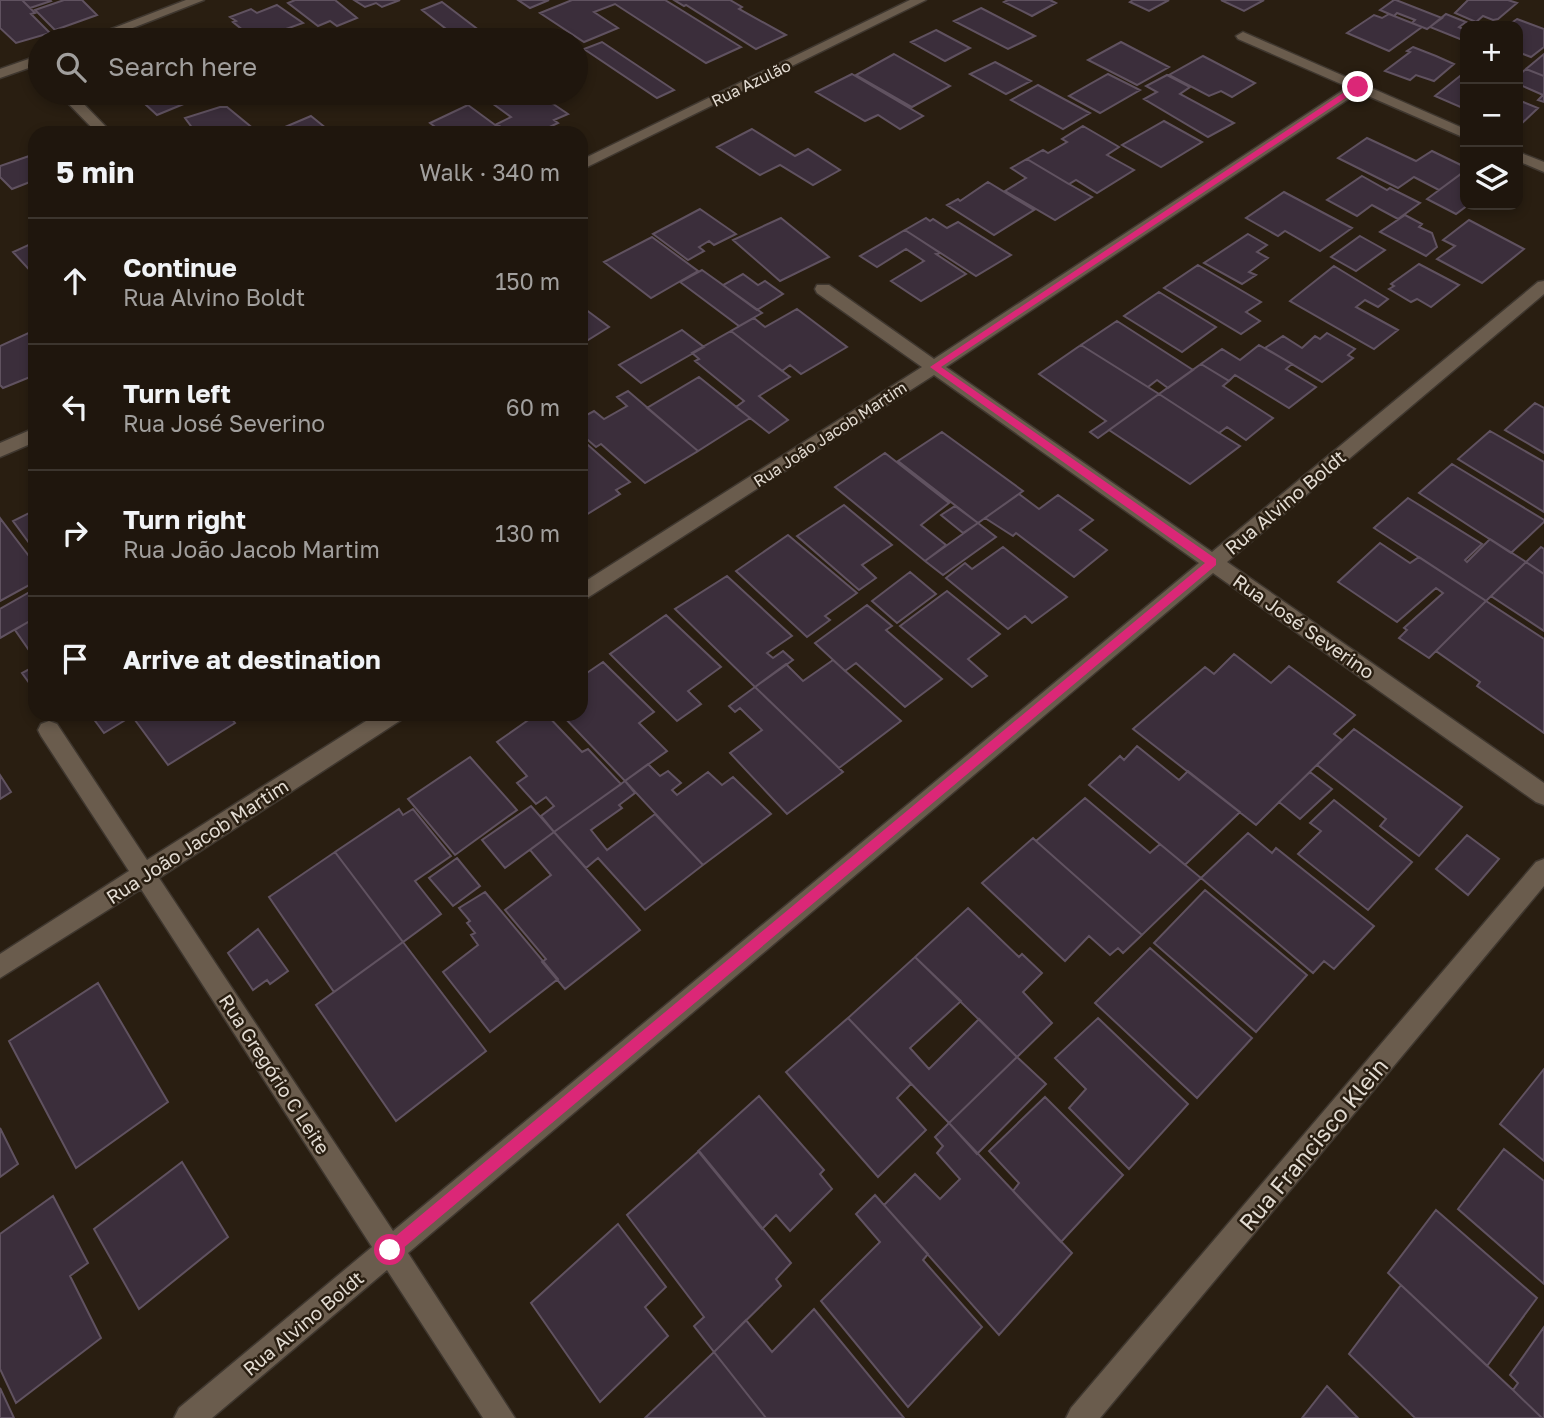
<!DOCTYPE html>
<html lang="en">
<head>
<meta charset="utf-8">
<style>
  body { margin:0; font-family:"Golos Text",sans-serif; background:#2c231b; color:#f1f3f6 }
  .controls { position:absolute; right:21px; top:21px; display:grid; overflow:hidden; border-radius:14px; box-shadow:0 4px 10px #0003 }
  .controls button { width:63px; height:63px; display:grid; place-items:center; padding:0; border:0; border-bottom:2px solid #3c352e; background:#1f160d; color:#f1f3f6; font:35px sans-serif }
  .stop { position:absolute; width:21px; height:21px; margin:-16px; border:5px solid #db2777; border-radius:50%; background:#fff }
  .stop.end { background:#db2777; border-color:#fff; box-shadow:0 2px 7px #0008 }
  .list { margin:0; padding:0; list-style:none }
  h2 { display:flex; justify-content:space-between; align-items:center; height:91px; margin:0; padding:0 28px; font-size:30px }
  h2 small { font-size:23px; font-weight:400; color:#a19f9d }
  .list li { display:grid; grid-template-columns:46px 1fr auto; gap:21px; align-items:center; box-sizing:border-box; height:126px; padding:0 28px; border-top:2px solid #3c352e }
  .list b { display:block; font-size:26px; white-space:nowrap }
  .list p { margin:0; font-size:23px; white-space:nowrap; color:#a19f9d }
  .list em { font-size:23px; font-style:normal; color:#a19f9d }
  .icon { flex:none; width:38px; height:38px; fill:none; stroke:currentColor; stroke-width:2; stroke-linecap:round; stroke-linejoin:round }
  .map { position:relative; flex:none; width:1544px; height:1418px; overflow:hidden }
  .search { position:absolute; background:#1f160d; box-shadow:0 4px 10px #0003; left:28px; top:28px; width:560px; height:77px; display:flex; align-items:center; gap:18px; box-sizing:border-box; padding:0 24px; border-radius:38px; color:#a19f9d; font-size:26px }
  .panel { position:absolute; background:#1f160d; box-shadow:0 4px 10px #0003; left:28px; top:126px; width:560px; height:595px; border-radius:21px }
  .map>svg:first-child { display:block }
  .building { fill:#3b2e3b; stroke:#605260; stroke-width:2 }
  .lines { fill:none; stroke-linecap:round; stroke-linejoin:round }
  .minor-casing { stroke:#3f372f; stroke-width:3 }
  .minor { fill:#6a5c4d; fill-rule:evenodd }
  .route { fill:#db2777 }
  .labels { text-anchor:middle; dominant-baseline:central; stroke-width:5; stroke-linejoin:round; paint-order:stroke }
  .far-street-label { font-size:16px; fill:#e3dcd3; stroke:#291e11 }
  .street-label { font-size:19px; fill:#e3dcd3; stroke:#291e11 }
  .near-street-label { font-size:23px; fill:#e3dcd3; stroke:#291e11 }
</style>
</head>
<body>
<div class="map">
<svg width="1544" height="1418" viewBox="0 0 1544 1418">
  <rect width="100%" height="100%" fill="#291e11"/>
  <path class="building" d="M0,0H22L35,13L31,14L50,33L16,43L0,28Z
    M22,0H50L51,1L30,8Z
    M64,0H82L97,15L55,30L35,10Z
    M295,0H335L357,18L337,26L330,21L318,26L288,3Z
    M354,0H400L382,7L376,3L365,7Z
    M518,0H549L530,8Z
    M572,0H665L741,47L706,63L615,4L594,12L618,28L584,42L540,13Z
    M674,0H730L742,7L739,9L786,35L756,49L686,5L684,6Z
    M1008,0H1050L1056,3L1032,16L1004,2Z
    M1133,0H1169L1149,11L1130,2Z
    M1221,0H1264L1244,11Z
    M1394,0H1396L1442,18L1427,29L1412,23L1415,20L1397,13L1394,16L1380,10Z
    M1468,0H1508L1517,3L1498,19L1493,20L1483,16L1476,22L1455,13Z
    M442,2L480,31L459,39L422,10Z
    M277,5L303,23L255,40L233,22L236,21L230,17L251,9L257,13Z
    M981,8L1035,36L1008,49L954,21Z
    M1389,14L1422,27L1389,51L1347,33L1374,15L1382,18Z
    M1446,14L1466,22L1459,27L1465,30V41L1430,27Z
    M1517,19L1544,29V47L1531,57L1518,52V26H1507Z
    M414,30L428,40H389Z
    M936,30L970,48L945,61L911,42Z
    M602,42L674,90L657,98L584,49Z
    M1121,42L1169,67L1137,85L1088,60Z
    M1413,47L1436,56L1454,64L1434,81L1416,75L1410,80L1385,71L1410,52L1407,51Z
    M894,54L950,86L912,107L856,75Z
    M1544,54V76L1526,69Z
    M1203,56L1255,83L1232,97L1221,91L1209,96L1169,75Z
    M995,62L1031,81L1006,94L970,74Z
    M1526,69L1544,76V102L1538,100L1543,95L1518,84V76Z
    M1465,72V109L1435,96Z
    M852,74L923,116L900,129L878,115L865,121L816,92Z
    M1108,74L1140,90L1100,113L1069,96Z
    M1167,75L1190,87L1180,94L1234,123L1208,137L1144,99L1157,92L1146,86Z
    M1038,85L1090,113L1063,129L1011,100Z
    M133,93H198L203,96L157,115Z
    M497,93H537L568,114L554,120L558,123L537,133H509L497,124L511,117L485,98Z
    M1518,100L1538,108L1518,127Z
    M468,105L506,133H443L430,123Z
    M220,107H227L255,130L245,133H196L185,118Z
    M311,116L332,133H271Z
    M1164,121L1202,142L1161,167L1122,145Z
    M1083,126L1119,147L1107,155L1134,170L1097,193L1076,180L1069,184L1027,159L1043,150L1048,153L1067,142L1062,139Z
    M752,129L795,156L808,149L840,170L813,185L780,165L760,175L717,147Z
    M1367,138L1416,161L1432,151L1465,167V171L1439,190L1414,177L1398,188L1338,158Z
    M35,154V180L12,189L0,177V166Z
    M1027,159L1069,184L1092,197L1055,220L1005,191L1026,178L1011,168Z
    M1462,173L1465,175V205H1468L1456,214L1427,199Z
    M1362,176L1387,190L1390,188L1420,203L1398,219L1372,205L1357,216L1327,200Z
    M988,182L1034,210L994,235L947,205L958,199L960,201Z
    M1284,192L1352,228L1320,251L1285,231L1278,236L1246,218Z
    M700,209L736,234L714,245L709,241L699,247L704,251L688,260L653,234Z
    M1405,215L1422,224L1419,227L1432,233L1437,247L1426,256L1380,232Z
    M781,218L829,257L780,281L733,240Z
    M926,218L930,221L933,219L947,228L958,222L1011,255L976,276L905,230Z
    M1469,220L1524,249L1482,283L1437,259L1455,246L1443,240Z
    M905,230L940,253L936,254L966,274L921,301L891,281L924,261L906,249L877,267L860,256Z
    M1248,234L1267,245L1257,252L1268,258L1249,272L1256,275L1242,284L1204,263Z
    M1360,236L1385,250L1356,271L1331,257Z
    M652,237L698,271L651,298L604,262Z
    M35,242V276L13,252Z
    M1419,264L1459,285L1431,307L1417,299L1411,302L1389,289L1394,286L1391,284Z
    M1198,265L1261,302L1246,312L1260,321L1241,334L1164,288Z
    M1334,266L1388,299L1378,307L1365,300L1356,307L1398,330L1374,349L1290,301Z
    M702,270L723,285L762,313L739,326L680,282Z
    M743,274L758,285L765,281L783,294L757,310L723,285Z
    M1159,292L1216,327L1182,352L1124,316Z
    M581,306L609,327L588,340L581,335Z
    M797,309L847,347L801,374L790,365L782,371L731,331L754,318L765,327Z
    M1117,321L1193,370L1168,388L1157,380L1148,387L1081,345Z
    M35,330V375L3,388L0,385V346Z
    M682,330L704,347L641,383L619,365Z
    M731,331L790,377L759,396L788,420L769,433L736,407L744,401L695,361L699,359L692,353Z
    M1327,333L1355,349L1348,355L1353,358L1322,382L1265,348L1283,336L1302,348L1315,336L1320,339Z
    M1081,345L1159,394L1098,438L1090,432L1106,421L1039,374Z
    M1259,345L1292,364L1286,369L1316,387L1289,408L1235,375L1229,381L1201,364L1222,349L1240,360Z
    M1201,364L1229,381L1223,386L1273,418L1246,440L1227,427L1219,433L1159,394Z
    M699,377L750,418L698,451L647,408Z
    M628,391L698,451L645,483L601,444L596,447L581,434V418L594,411L604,419L627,406L617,397Z
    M1159,394L1219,433L1240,446L1190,484L1109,430Z
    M1535,403L1544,408V453L1505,430Z
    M1490,431L1544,462V512L1458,459Z
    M942,432L1023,491L978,523L898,461Z
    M588,445L630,482L616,490L620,494L581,518V449Z
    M885,453L949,503L921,525L946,545L925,561L835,487Z
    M1452,464L1544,520V522L1511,553L1419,493Z
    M1019,494L1039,509L1058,495L1093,520L1080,530L1107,550L1074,577L1016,533L1013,536L985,518Z
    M1408,498L1482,544L1465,560L1467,562L1490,539L1526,562L1486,601L1374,528Z
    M844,505L892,545L862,565L876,578L859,590L797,536Z
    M955,506L978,523L963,533L941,515Z
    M35,510V551L13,521Z
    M0,518L35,564V582L0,601Z
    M978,523L996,537L943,575L925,561Z
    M788,535L857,593L825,616L830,620L807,637L736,571Z
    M1380,543L1410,563L1419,557L1486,601L1429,658L1399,638L1407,630L1404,628L1443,593L1436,588L1397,622L1338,582Z
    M1003,547L1067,597L1032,623L1025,616L1008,629L946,578L965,563L972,569Z
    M1541,547L1544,549V574L1526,562Z
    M1526,562L1544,574V631L1491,596Z
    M910,572L936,594L897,623L872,601Z
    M727,576L792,636L767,653L773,658L783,651L793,660L755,687L675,609Z
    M35,589V618L0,638V609Z
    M947,591L1000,634L968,659L987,676L972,687L900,626Z
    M1486,601L1544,639V733L1477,686L1480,682L1436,651Z
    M867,605L892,626L886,630L942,679L905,707L856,663L845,671L815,643Z
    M666,615L721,667L688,691L701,704L677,721L610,654Z
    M35,618V652L31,653L15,630Z
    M1234,654L1271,683L1289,666L1355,715L1334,734L1342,740L1256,825L1133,729L1205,667L1214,674Z
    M833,660L901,721L839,768L755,687L786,664L803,681Z
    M603,662L654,712L639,723L667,751L625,781L561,714H581V677Z
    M35,666V691L22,673Z
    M755,687L843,772L787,814L730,753L762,730L740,708L735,712L729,706Z
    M90,714H228L235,723L168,765L132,716L104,733Z
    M537,714H546L582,752L588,749L621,784L554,832L541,816L554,806L546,797L536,804L517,783L527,776L497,742Z
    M1354,729L1462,807L1419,856L1380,826L1386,819L1317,765Z
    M1137,746L1179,780L1188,771L1240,812L1185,865L1089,785L1120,756L1124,760Z
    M470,757L517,810L455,855L408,799Z
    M648,764L660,776L668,771L681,783L672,790L677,795L708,772L722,785L733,777L771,814L703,865L625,781Z
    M1310,772L1332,789L1300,819L1279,802Z
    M0,775L11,792L0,799Z
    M625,781L635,793L619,805L622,808L591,830L607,850L655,814L703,865L645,910L598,858L586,868L554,832Z
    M1085,798L1150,853L1160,844L1201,878L1142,935L1036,841Z
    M1334,800L1412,862L1368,910L1298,854L1321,831L1310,823Z
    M531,806L554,832L505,868L482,840Z
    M399,809L403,815L413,809L451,856L415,881L441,914L403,942L335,852Z
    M554,832L640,930L565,989L542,962L546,959L505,910L551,875L530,850Z
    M1248,833L1272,853L1276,848L1374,926L1334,969L1324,961L1313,973L1201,878Z
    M1467,835L1499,859L1468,895L1436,869Z
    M1033,838L1036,841L1142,935L1123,953L1118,948L1110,955L1089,936L1065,961L982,883Z
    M335,852L403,942L334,992L269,897Z
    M457,858L480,886L453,906L429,878Z
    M1205,890L1307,975L1256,1032L1154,943Z
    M485,892L558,979L490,1032L443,972L478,945L471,935L475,933L467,923L470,921L459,908Z
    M968,908L1019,957L1022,954L1042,973L1023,992L1052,1023L1017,1057L915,957Z
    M258,929L288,971L270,984L267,980L253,990L228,953Z
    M403,942L486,1051L396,1121L316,1005Z
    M1150,948L1252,1038L1197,1098L1095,1003Z
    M915,957L961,1001L910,1048L929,1069L979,1019L1017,1057L949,1123L848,1018Z
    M98,983L168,1102L76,1168L9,1041Z
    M848,1018L911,1084L897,1098L926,1130L878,1177L786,1072Z
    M1098,1018L1188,1104L1129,1169L1069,1108L1086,1089L1055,1058Z
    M1017,1057L1046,1084L977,1154L949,1123Z
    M1544,1069V1161L1500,1124Z
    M759,1096L824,1170L820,1174L832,1189L790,1231L776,1215L762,1229L698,1151Z
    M1045,1097L1123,1175L1061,1242L1013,1191L1019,1183L989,1151Z
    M949,1123L1072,1253L999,1335L884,1205L915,1174L940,1199L960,1179L937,1153L943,1146L935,1137Z
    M0,1128L18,1164L0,1177Z
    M1504,1149L1544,1181V1284L1458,1209Z
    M699,1151L791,1263L776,1279L781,1286L714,1352L694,1326L704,1317L627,1215Z
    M182,1162L228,1237L139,1309L94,1229Z
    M875,1195L928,1254L923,1260L982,1327L908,1407L821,1301L880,1242L856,1214Z
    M53,1196L88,1263L70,1276L101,1338L16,1403L0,1369V1234Z
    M1436,1210L1537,1298L1487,1366L1388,1273Z
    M618,1224L666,1287L645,1307L668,1336L600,1402L531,1303Z
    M1401,1285L1513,1390L1542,1418H1415L1349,1354Z
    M814,1309L904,1418H766L714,1352L746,1320L772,1352Z
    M1544,1327V1418H1542L1513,1390L1518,1383L1510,1375Z
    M714,1352L766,1418H645Z
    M1327,1386L1358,1418H1302Z
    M0,1388L14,1418H0Z"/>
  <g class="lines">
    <defs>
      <path id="minor" d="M186,0H204L102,40H83Z
        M910,0H926L581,170V160Z
        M1243,32L1465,129V138L1359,92L946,367L1212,552L1538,282L1544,281V294L1227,562L1544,783V805L1536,802L1213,573L408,1253L515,1418H483L387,1270L212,1418H174L179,1408L372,1247L141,889L0,978V954L129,871L41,736L38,730L41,724L49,721L57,724L147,860L377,714H405L401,720L159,878L393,1231L1199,563L934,375L581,602V584L922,367L817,293L815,289L817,285H829L934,359L1348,87L1238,39L1236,36Z
        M40,55V64L0,78V69Z
        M58,93H73L112,133H97Z
        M1518,152L1544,162V172L1518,161Z
        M35,428V442L0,457V443Z
        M1544,859V886L1100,1418H1066L1071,1408L1536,862Z"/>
    </defs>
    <use href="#minor" class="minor-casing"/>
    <use href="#minor" class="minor"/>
  </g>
  <path class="route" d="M1355,85L1362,87L941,367L1216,559V565L395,1255L390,1258L385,1255L383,1250L385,1245L1205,563L930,367Z"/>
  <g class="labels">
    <g class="far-street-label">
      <text transform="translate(751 83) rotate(-26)">Rua Azulão</text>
      <text transform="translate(830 434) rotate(-33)">Rua João Jacob Martim</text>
    </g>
    <g class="street-label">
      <text transform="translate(1285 502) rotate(-40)">Rua Alvino Boldt</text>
      <text transform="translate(1304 626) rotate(35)">Rua José Severino</text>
      <text transform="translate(197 841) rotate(-33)">Rua João Jacob Martim</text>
      <text transform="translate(275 1074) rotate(57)">Rua Gregório C Leite</text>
      <text transform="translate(303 1323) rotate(-40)">Rua Alvino Boldt</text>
    </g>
    <g class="near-street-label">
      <text transform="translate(1313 1144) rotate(-50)">Rua Francisco Klein</text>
    </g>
  </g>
</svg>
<div class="controls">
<button>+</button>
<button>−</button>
<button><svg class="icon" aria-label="layers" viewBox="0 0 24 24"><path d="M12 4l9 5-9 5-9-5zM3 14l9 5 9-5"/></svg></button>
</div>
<div class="stop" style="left:390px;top:1250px"></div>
<div class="stop end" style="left:1358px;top:87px"></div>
<div class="search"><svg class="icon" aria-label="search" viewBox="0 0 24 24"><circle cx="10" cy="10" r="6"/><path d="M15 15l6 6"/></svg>Search here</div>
<section class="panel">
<h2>5 min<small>Walk · 340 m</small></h2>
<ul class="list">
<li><svg class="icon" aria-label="ahead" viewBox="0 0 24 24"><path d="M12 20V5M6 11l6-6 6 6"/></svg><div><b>Continue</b><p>Rua Alvino Boldt</p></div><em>150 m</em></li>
<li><svg class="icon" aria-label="left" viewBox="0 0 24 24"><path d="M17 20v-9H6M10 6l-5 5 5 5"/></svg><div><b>Turn left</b><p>Rua José Severino</p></div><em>60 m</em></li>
<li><svg class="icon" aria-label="right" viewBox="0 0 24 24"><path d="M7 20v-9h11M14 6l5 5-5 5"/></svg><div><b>Turn right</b><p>Rua João Jacob Martim</p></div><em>130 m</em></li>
<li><svg class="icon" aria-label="arrive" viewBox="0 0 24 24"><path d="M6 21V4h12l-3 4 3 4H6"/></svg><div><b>Arrive at destination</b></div></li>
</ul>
</section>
</div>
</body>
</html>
